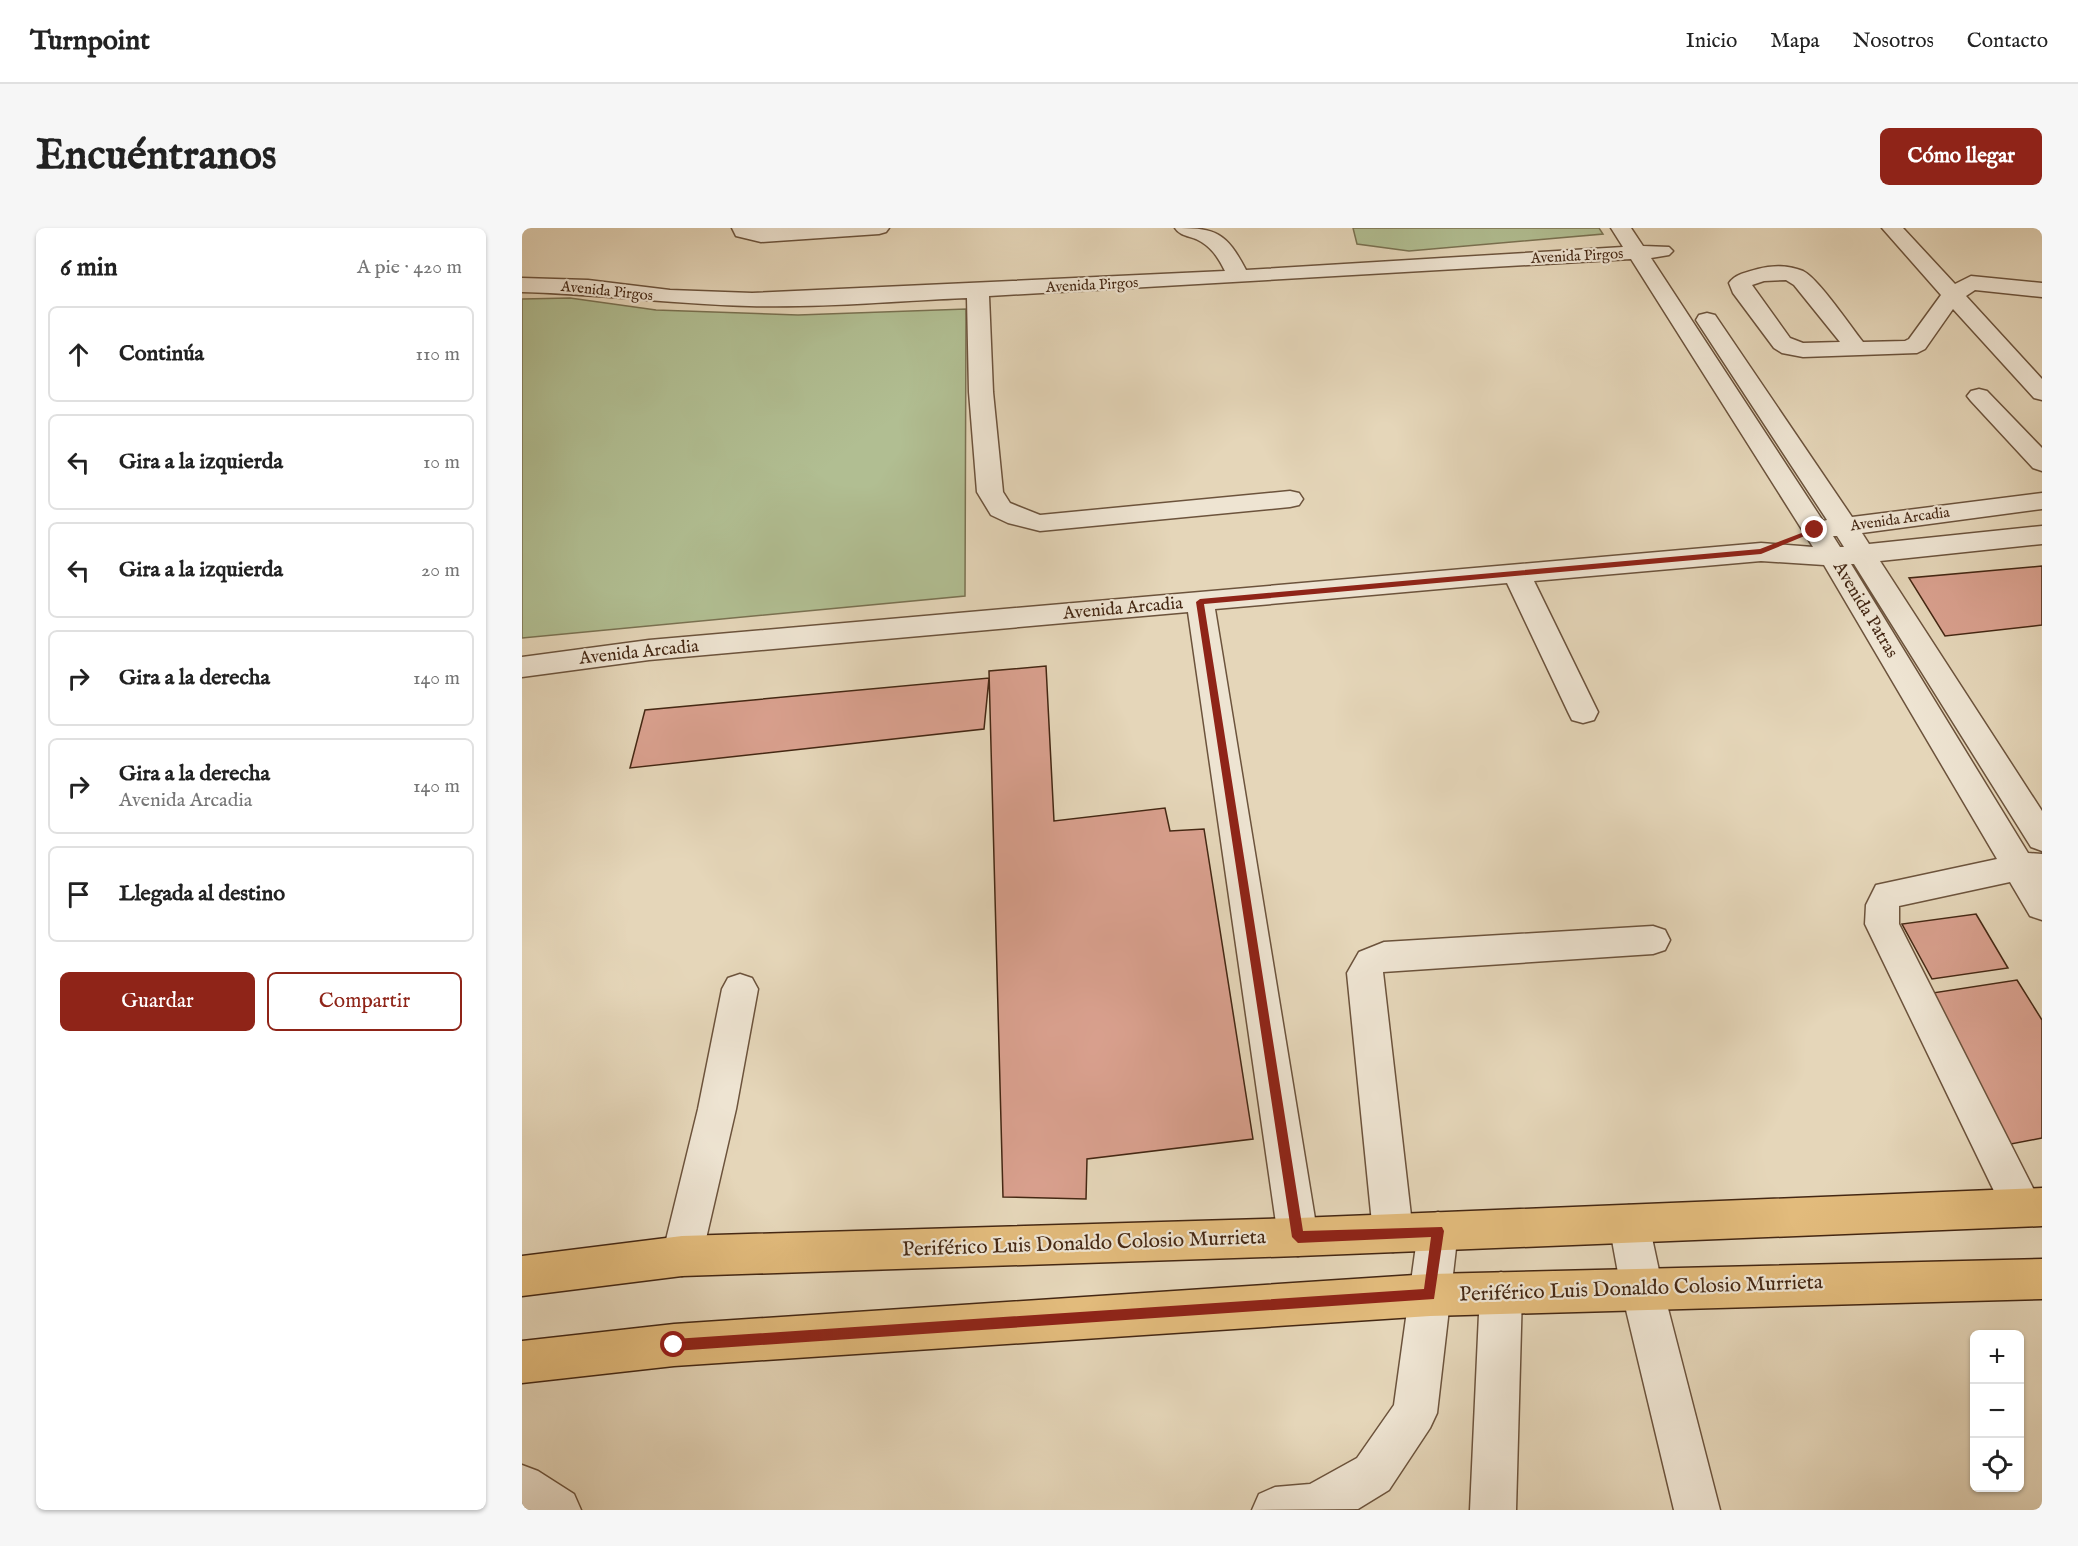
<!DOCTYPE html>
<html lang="es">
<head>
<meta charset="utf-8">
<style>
  body { margin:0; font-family:"IM FELL English",serif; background:#f6f6f6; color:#222 }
  .controls { position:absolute; right:18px; bottom:18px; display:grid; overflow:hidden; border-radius:9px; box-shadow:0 2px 4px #0004 }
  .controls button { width:54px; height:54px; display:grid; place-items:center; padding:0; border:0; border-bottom:2px solid #e0e0e0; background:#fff; color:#222; font:30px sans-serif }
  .stop { position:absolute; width:18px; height:18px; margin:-14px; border:4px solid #8f2418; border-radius:50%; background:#fff }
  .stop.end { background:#8f2418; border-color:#fff; box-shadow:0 2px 6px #0008 }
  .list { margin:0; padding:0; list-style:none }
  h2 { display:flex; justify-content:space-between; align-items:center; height:78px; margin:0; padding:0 24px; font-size:26px }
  h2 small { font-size:20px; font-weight:400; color:#767676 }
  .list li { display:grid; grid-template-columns:39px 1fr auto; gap:18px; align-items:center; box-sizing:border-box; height:96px; margin:0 12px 12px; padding:0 12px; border:2px solid #e0e0e0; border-radius:9px }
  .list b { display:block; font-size:22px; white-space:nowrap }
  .list p { margin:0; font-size:20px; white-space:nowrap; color:#767676 }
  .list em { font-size:20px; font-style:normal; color:#767676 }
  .actions { display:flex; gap:12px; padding:18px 24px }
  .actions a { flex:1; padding:14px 0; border:2px solid #8f2418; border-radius:9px; text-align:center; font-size:21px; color:#8f2418 }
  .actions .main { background:#8f2418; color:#fff }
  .icon { flex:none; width:33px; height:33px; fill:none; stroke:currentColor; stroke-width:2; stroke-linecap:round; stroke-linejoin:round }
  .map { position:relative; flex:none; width:1520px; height:1282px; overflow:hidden; border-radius:9px }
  header { display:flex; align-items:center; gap:36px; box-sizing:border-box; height:84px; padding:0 30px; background:#fff; border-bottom:2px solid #e0e0e0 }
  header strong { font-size:28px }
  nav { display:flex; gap:33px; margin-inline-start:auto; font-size:21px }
  .intro { display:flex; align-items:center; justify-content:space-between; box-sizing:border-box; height:144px; padding:0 36px }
  h1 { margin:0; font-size:42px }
  .button { padding:15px 27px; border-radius:9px; background:#8f2418; color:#fff; font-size:21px; font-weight:700 }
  main { display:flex; gap:36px; padding:0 36px }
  aside { flex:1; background:#fff; border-radius:9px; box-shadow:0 2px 4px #0004 }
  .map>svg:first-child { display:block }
  .green { fill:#b1be92; stroke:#7a7252; stroke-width:1.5 }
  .building { fill:#d9a08e; stroke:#442713; stroke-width:1.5 }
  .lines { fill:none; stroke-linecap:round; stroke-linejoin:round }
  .minor-casing { stroke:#6c533c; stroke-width:3 }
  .major-casing { stroke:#442713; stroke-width:3 }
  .minor { fill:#eee4d2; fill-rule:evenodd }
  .major { fill:#e2bb7c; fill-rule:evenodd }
  .route { fill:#8f2418 }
  .labels { text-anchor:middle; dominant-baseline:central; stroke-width:4.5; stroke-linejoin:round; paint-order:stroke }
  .far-street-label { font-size:15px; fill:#442713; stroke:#eee4d2 }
  .street-label { font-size:18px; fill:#442713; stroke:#eee4d2 }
  .near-street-label { font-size:21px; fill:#442713; stroke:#eee4d2 }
</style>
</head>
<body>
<header>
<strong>Turnpoint</strong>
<nav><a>Inicio</a><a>Mapa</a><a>Nosotros</a><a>Contacto</a></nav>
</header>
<div class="intro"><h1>Encuéntranos</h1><a class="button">Cómo llegar</a></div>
<main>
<aside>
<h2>6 min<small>A pie · 420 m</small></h2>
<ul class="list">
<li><svg class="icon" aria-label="ahead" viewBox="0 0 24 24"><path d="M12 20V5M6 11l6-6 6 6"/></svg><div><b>Continúa</b></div><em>110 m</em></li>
<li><svg class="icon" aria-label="left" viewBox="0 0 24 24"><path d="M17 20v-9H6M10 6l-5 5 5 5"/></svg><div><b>Gira a la izquierda</b></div><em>10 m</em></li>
<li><svg class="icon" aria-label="left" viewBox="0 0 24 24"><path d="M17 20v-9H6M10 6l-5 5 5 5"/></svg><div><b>Gira a la izquierda</b></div><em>20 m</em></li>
<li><svg class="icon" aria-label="right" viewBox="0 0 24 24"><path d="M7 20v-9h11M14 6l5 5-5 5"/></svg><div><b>Gira a la derecha</b></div><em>140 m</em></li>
<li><svg class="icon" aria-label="right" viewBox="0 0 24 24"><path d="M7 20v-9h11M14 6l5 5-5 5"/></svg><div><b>Gira a la derecha</b><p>Avenida Arcadia</p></div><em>140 m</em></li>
<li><svg class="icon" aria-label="arrive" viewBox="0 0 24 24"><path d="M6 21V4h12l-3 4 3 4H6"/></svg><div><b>Llegada al destino</b></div></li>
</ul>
<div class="actions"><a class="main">Guardar</a><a>Compartir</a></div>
</aside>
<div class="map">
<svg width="1520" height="1282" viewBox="0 0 1520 1282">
  <rect width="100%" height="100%" fill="#e5d6b9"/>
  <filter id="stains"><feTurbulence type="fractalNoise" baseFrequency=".00333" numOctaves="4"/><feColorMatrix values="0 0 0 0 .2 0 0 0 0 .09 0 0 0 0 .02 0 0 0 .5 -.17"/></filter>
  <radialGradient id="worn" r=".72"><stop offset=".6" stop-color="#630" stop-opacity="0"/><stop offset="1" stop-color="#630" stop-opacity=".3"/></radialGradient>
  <path class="green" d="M831,0H1077L1081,6L887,23L835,16Z
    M48,70L134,82L276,87L444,81L443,368L0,410V71Z"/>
  <path class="building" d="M1520,338V397L1423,408L1387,350Z
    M524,438L532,593L643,580L648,603L682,601L731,911L565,931L564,971L481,969L467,443Z
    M467,450L462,501L108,540L123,482Z
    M1454,686L1486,740L1410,751L1380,696Z
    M1495,752L1520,792V910L1489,916L1404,766Z"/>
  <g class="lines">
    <defs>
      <path id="minor" d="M210,0H367L364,4L357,6L239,14L214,8Z
        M653,0C694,0 704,4 724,42L1101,19L1089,0H1109L1121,18L1147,19L1151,23L1147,27L1129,30L1301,293L1305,292L1174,92L1177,87L1185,85L1193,87L1330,289L1520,265V281L1340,305L1347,316L1520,298V316L1358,333L1520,583V623L1509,619L1332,336H1329L1506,625L1520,626V692L1508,688L1488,654L1377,678V696L1514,966L1520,979L1514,992L1500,998L1486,992L1343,696L1344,677L1354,657L1475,631L1302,337L1239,333L1012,353L1076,484L1072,492L1061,495L1050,492L1046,484L985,355L693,381L796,1009L790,1023L776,1028L762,1023L756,1009L666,384L127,432L0,449V429L127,412L1239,315L1291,319L1109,31L467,68L471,164L481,264L488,275L518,287L768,263L777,265L781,271L777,277L768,279L518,303L486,295L469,287L455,264L447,164L445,70C373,73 299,80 227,78C151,76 76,66 0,64V50L66,52L148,62L230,65L703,43C696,29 689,18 674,11C666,8 657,7 653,0ZM1311,308H1315L1322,319H1318Z
        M1360,0H1381L1433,56L1449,48L1520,55V69L1453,62L1444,68L1520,151V172L1512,170L1431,81L1403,121L1395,125L1281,129L1260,125L1252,120L1211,65L1207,55C1213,46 1225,44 1236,41C1250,37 1267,37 1281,43C1296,50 1329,99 1341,114L1383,113L1387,111L1419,67ZM1264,52L1272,57L1318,114L1281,115L1268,110L1230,57L1242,53Z
        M1457,161L1465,163L1520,220V243L1511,240L1449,173L1445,168L1449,163Z
        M1131,698L1143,702L1148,712L1143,722L1131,726L861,744L891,1005L885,1019L871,1024L857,1019L851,1005L825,745L837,724L862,714Z
        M218,746L230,750L236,761L214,881L180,1028L174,1042L160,1048L146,1042L140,1028L176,881L200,761L206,750Z
        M1107,977L1121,982L1127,996L1141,1061L1198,1282H1152L1099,1061L1087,996L1093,982Z
        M916,984L930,989L936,1003L915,1185L908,1200L867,1262L836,1281L730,1282L737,1266L753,1259L788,1256L835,1230L872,1177L896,1003L902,989Z
        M979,1044L994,1050L1000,1064L994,1282H948L958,1064L964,1050Z
        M0,1237L16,1243L52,1266L59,1282H0Z"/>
      <path id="major" d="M1520,960V998L776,1028L160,1048L0,1068V1028L160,1008L776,990Z
        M1520,1031V1071L908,1088L152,1138L0,1155V1113L152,1096L908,1046Z"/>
    </defs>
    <use href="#minor" class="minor-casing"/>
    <use href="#major" class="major-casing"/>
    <use href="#minor" class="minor"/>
    <use href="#major" class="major"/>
  </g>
  <path class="route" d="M1290,301L1297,302L1239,326L682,376L781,1003L920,999L922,1003L912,1071L152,1123L148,1121L146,1117L148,1113L152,1111L902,1061L909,1009L776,1015L770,1009L674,374L678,371L1238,321Z"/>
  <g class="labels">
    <g class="far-street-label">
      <text transform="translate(1055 28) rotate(-3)">Avenida Pirgos</text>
      <text transform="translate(570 57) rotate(-3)">Avenida Pirgos</text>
      <text transform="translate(85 63) rotate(6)">Avenida Pirgos</text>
      <text transform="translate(1378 291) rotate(-8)">Avenida Arcadia</text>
    </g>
    <g class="street-label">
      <text transform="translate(601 381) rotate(-5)">Avenida Arcadia</text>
      <text transform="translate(1343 382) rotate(59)">Avenida Patras</text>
      <text transform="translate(117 425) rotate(-6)">Avenida Arcadia</text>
    </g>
    <g class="near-street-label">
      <text transform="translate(562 1016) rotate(-2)">Periférico Luis Donaldo Colosio Murrieta</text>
      <text transform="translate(1119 1061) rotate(-2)">Periférico Luis Donaldo Colosio Murrieta</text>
    </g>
  </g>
  <rect width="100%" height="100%" filter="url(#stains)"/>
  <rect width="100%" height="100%" fill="url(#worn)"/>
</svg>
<div class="controls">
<button>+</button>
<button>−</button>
<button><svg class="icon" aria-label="locate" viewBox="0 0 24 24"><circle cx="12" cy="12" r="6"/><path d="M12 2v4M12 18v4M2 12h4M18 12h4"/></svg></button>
</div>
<div class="stop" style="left:152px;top:1117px"></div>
<div class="stop end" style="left:1293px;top:302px"></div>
</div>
</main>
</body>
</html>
